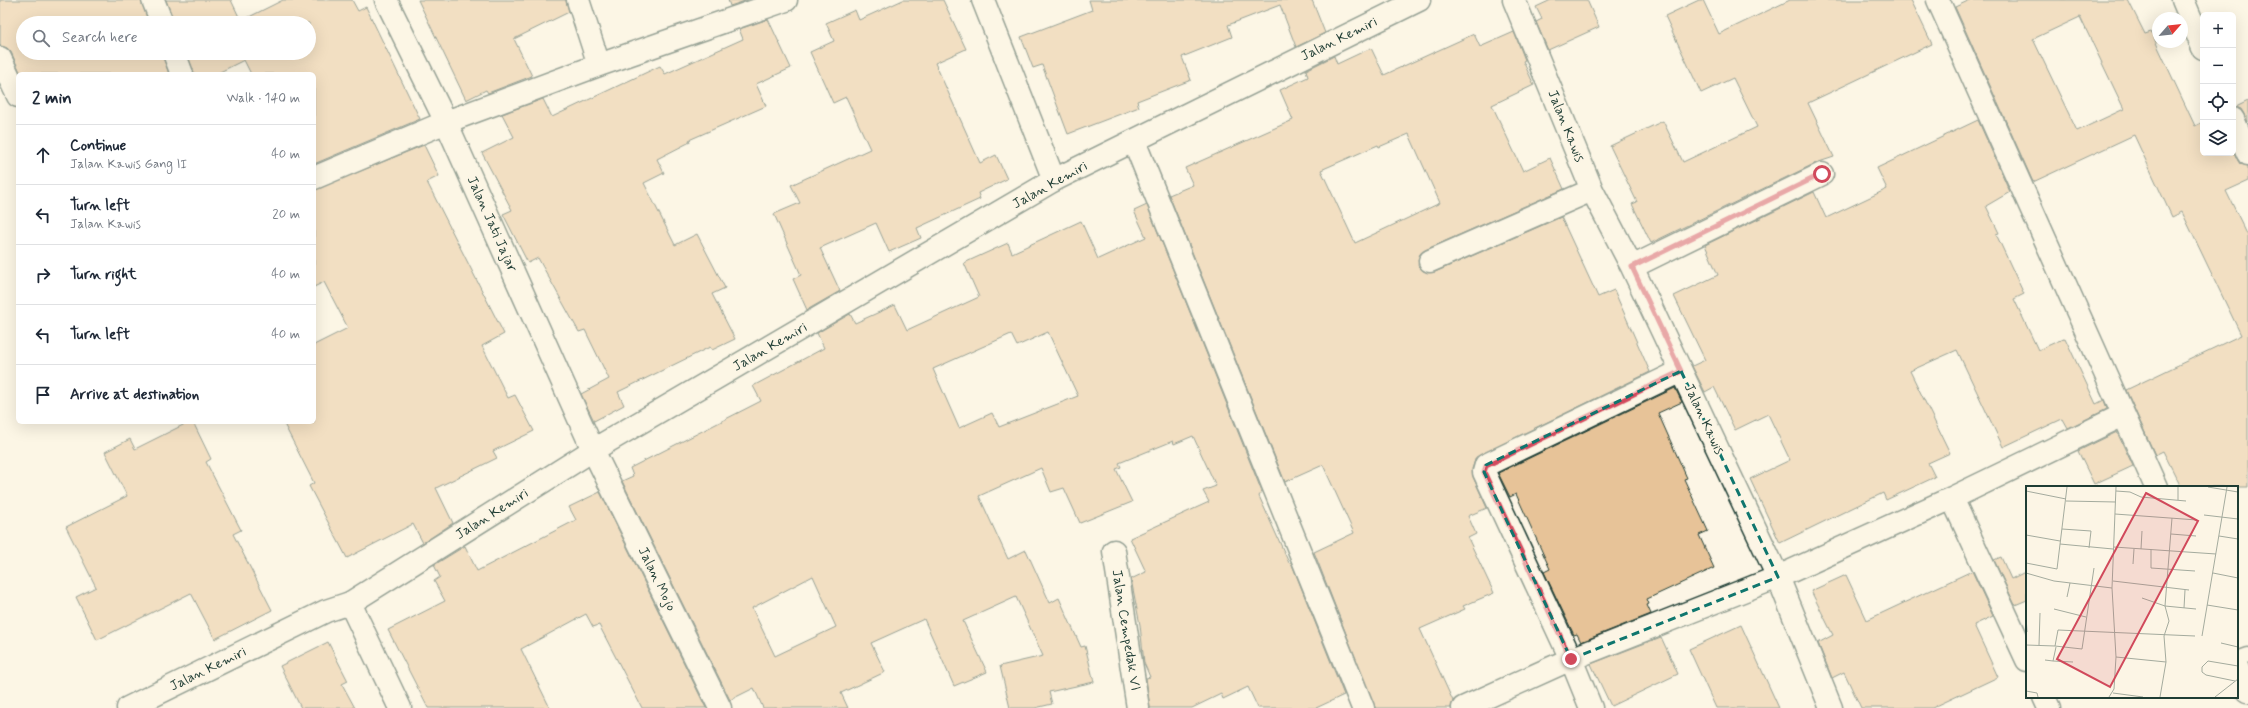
<!DOCTYPE html>
<html lang="en">
<head>
<meta charset="utf-8">
<style>
  body { margin:0; font-family:Mynerve,sans-serif; background:#f2f2f3; color:#1f2937 }
  .controls { position:absolute; right:12px; top:12px; display:grid; overflow:hidden; border-radius:6px; box-shadow:0 4px 16px #0002 }
  .controls button { width:36px; height:36px; display:grid; place-items:center; padding:0; border:0; border-bottom:1px solid #e0e1e3; background:#fff; color:#1f2937; font:20px sans-serif }
  .compass { position:absolute; left:2152px; top:12px; width:36px; height:36px; border-radius:50%; background:#fff; box-shadow:0 4px 16px #0002; rotate:62deg }
  .stop { position:absolute; width:12px; height:12px; margin:-9px; border:3px solid #d1495b; border-radius:50%; background:#fff }
  .stop.end { background:#d1495b; border-color:#fff; box-shadow:0 1px 4px #0008 }
  .list { margin:0; padding:0; list-style:none }
  h2 { display:flex; justify-content:space-between; align-items:center; height:52px; margin:0; padding:0 16px; font-size:17px }
  h2 small { font-size:13px; font-weight:400; color:#747a83 }
  .list li { display:grid; grid-template-columns:26px 1fr auto; gap:12px; align-items:center; box-sizing:border-box; height:60px; padding:0 16px; border-top:1px solid #e0e1e3 }
  .list b { display:block; font-size:15px; white-space:nowrap }
  .list p { margin:0; font-size:13px; white-space:nowrap; color:#747a83 }
  .list em { font-size:13px; font-style:normal; color:#747a83 }
  .icon { flex:none; width:22px; height:22px; fill:none; stroke:currentColor; stroke-width:2; stroke-linecap:round; stroke-linejoin:round }
  .map { position:relative; flex:none; width:2248px; height:708px; overflow:hidden }
  .search { position:absolute; background:#fff; box-shadow:0 4px 16px #0002; left:16px; top:16px; width:300px; height:44px; display:flex; align-items:center; gap:10px; box-sizing:border-box; padding:0 14px; border-radius:22px; color:#747a83; font-size:15px }
  .panel { position:absolute; background:#fff; box-shadow:0 4px 16px #0002; left:16px; top:72px; width:300px; height:352px; border-radius:6px }
  .map>svg:first-child { display:block }
  .building { fill:#e7c398; stroke:#1f3d34; fill-rule:evenodd }
  .lines { fill:none; stroke-linecap:round; stroke-linejoin:round }
  .lane-casing { stroke:#1f3d34; stroke-width:17 }
  .street-casing { stroke:#1f3d34; stroke-width:25 }
  .secondary-casing { stroke:#1f3d34; stroke-width:25 }
  .lane { stroke:#fcf5e5; stroke-width:14 }
  .street { stroke:#fcf5e5; stroke-width:22 }
  .secondary { stroke:#fcf5e5; stroke-width:22 }
  .route { stroke:#d1495b; stroke-width:5 }
  .marked { fill:none; stroke:#0f766e; stroke-width:3; stroke-dasharray:8 5; stroke-linejoin:round }
  .labels { text-anchor:middle; dominant-baseline:central; stroke-width:4; stroke-linejoin:round; paint-order:stroke }
  .street-label { font-size:14px; fill:#1f3d34; stroke:#fcf5e5 }
  .inset-road { fill:none; stroke:#a4ab9e; stroke-width:1 }
  .view { fill:#d1495b; fill-opacity:0.15; stroke:#d1495b; stroke-width:2 }
  .inset-edge { fill:none; stroke:#1f3d34; stroke-width:2 }
</style>
</head>
<body>
<div class="map">
<svg width="2248" height="708" viewBox="0 0 2248 708">
  <rect width="100%" height="100%" fill="#fcf5e5"/>
  <filter id="ink" filterUnits="userSpaceOnUse"><feTurbulence type="fractalNoise" baseFrequency=".025" numOctaves="2"/><feDisplacementMap in="SourceGraphic" scale="8" xChannelSelector="R" yChannelSelector="G"/><feConvolveMatrix kernelMatrix="1 2 1 2 8 2 1 2 1" color-interpolation-filters="sRGB"/></filter>
  <g filter="url(#ink)">
    <path class="building" d="M0,0H141L149,23H23V53H162L169,74H21L11,52L7,48L0,46Z
      M166,0H231L241,21L283,0H352L358,11L366,7L420,119L314,164V74H251L244,60L216,74H194L187,53H309V23H174Z
      M418,0H566L569,12L514,39L532,76L488,93L486,90L466,100Z
      M728,0H748L730,6Z
      M903,0H943L966,49L935,63L980,163L996,155L1007,179L978,193L980,199L917,228L921,238L889,252L876,223L820,248L840,291L807,310L793,279L801,275L774,214L800,203L791,185L870,149L846,97L833,103L810,52L834,41L826,23L855,10L859,20Z
      M1089,0H1312L1325,33L1296,47L1280,5L1228,25L1232,37L1182,57L1191,80L1137,101L1139,107L1068,134L1042,65L1033,68L1021,37L1092,10Z
      M1551,0H1587L1599,27L1548,50L1536,22L1542,19L1536,7Z
      M1699,0H1703L1719,34L1790,0H1911L1932,44L1808,103L1834,157L1816,163L1651,243L1632,204L1637,202L1610,146L1663,121L1683,162L1757,127L1733,78L1701,93L1665,16Z
      M1970,0H2128L2145,34L2151,32L2195,126L2203,122V153H2233V151L2240,164L2248,166V181L2226,191L2248,236V487H2181L2163,451L2155,455L2126,390L2241,335L2182,212L2172,217L2134,135L2033,182L1955,7ZM2080,17L2124,109L2077,131L2033,39Z
      M768,19L791,68L756,84L766,106L689,140L690,142L657,159L664,173L644,183L675,245L697,234L725,288L712,294L735,339L712,350L710,347L618,392L624,405L594,421L581,394L609,379L585,330L579,332L538,258L528,263L503,214L512,210L482,153L514,137L502,114L543,99L552,117L660,66L665,74L743,39L739,29Z
      M1514,32L1525,60L1523,61L1534,85L1492,105L1523,171L1550,158L1564,189L1425,250L1420,254L1418,266L1423,271L1435,272L1561,217L1598,297L1614,290L1650,372L1476,457L1472,469L1473,477L1487,508L1468,516L1476,534L1468,538L1494,593L1463,606L1465,609L1420,629L1453,701L1451,708H1375L1314,552L1354,533L1323,465L1285,482L1169,195L1193,185L1185,168L1293,120L1280,90L1308,77L1306,70L1334,56L1337,64L1371,48L1384,75L1474,34L1480,47ZM1409,134L1440,203L1355,243L1321,170L1378,145L1379,147Z
      M2248,101V122L2241,109L2236,107Z
      M1978,120L2010,192L1986,206L1999,233L1996,234L2024,294L2014,299L2038,350L2065,338L2096,404L2104,400L2107,409L2068,428L2063,419L2060,420L2003,447L1957,350L1910,371L1950,453L1928,463L1935,477L1886,500L1883,493L1780,543L1750,479L1790,460L1768,414L1735,430L1714,387L1705,392L1692,366L1705,360L1674,296L1718,275L1705,245L1814,192L1826,218L1887,189L1877,168Z
      M424,145L439,176L427,182L504,334L482,346L508,398L515,395L534,431L493,451L497,458L436,488L453,523L423,543L413,524L347,558L309,486L314,483L283,422H314V345L348,328L324,282L314,287V190Z
      M1147,205L1262,492L1259,496L1289,563L1291,562L1344,695L1316,708H1258L1248,687L1223,699L1221,694L1192,708H1150L1146,678L1150,677L1144,663L1140,625L1131,579L1146,572L1130,538L1209,502L1203,491L1216,486L1193,436L1174,444L1173,441L1119,463L1121,467L1116,469L1132,502L1080,523L1064,488L1051,492L1041,468L979,496L1008,559L1026,550L1050,603L1059,598L1081,647L1085,646L1094,682L1049,692L1052,704L1035,708H1010L1000,666L1043,656L1016,597L963,621L987,672L954,686L924,619L871,643L885,672L841,693L848,708H763L754,688L730,700L622,481L633,476L630,468L761,401L753,386L824,348L817,333L850,314L855,323L895,305L907,330L979,297L964,263L1008,243L1012,253L1081,221L1098,259L1146,237L1134,211ZM1048,332L1078,396L999,427L992,413L959,428L933,369L1011,334L1017,346ZM813,576L836,627L775,656L752,608Z
      M1675,388L1682,402L1658,413L1687,478L1684,479L1708,531L1699,535L1714,568L1647,599L1649,604L1647,605L1651,614L1581,642L1577,634L1574,635L1544,572L1550,569L1516,494L1510,497L1498,473Z
      M189,422H193L211,459L206,462L241,530L233,534L272,610L215,639L191,593L97,640L76,597L96,587L66,527L127,496L105,452L130,439L135,449Z
      M2117,432L2133,466L2094,484L2078,451Z
      M600,492L706,708H642L599,625L593,627L586,614L521,649L550,708H428L388,630L445,601L434,581L440,577L434,565L465,546L477,571L576,520L569,507Z
      M2001,557L2011,579L2027,571V600L2015,605L1994,560Z
      M1972,571L1993,616L1974,625L1998,677L1932,708H1861L1844,672L1832,678L1818,643L1833,635L1811,591L1846,575L1867,620Z
      M1741,625L1779,708H1716L1689,649Z
      M1661,637L1678,674L1611,706L1591,664Z
      M328,642L348,681L342,684L355,708H301L280,666Z"/>
    <g class="lines">
      <defs>
        <path id="lane" d="M2237,659L2248,655"/>
        <path id="street" d="M153,0L162,23
          M386,0L446,122L593,450L720,708
          M578,0L599,65
          M983,0L1054,180
          M1514,0L1592,190L1632,267L1778,577L1831,708
          M1938,0L2156,487
          M2183,0L2203,48
          M174,53L182,74
          M0,58L18,96
          M2233,119L2248,154
          M1134,141L1363,708
          M314,178L446,122L599,65L786,0
          M1430,261L1592,190
          M1632,267L1822,174
          M1952,498L2027,660
          M1114,551L1138,708
          M350,603L400,708
          M2237,667L2247,691
          M2044,697L2049,708
          M1463,708L1571,659L1778,577L1952,498L2123,415
          M1591,708L1571,659L1484,472L1486,465L1681,371"/>
        <path id="secondary" d="M128,708L326,611L350,603L593,450L1054,180L1419,0"/>
      </defs>
      <use href="#lane" class="lane-casing"/>
      <use href="#street" class="street-casing"/>
      <use href="#secondary" class="secondary-casing"/>
      <use href="#lane" class="lane"/>
      <use href="#street" class="street"/>
      <use href="#secondary" class="secondary"/>
    </g>
  </g>
  <g class="lines" filter="url(#ink)">
    <path class="route" d="M1571,659L1484,472L1486,466L1681,371L1632,267L1822,174"/>
  </g>
  <path d="M0 0H2248V708H0ZM1681,371L1778,577L1571,659L1484,472L1486,465Z" fill="#fcf5e5" fill-opacity=".55" fill-rule="evenodd"/>
  <path class="marked" d="M1681,371L1778,577L1571,659L1484,472L1486,465Z"/>
  <g class="labels">
    <g class="street-label">
      <text transform="translate(1339 39) rotate(-26)">Jalan Kemiri</text>
      <text transform="translate(1566 126) rotate(68)">Jalan Kawis</text>
      <text transform="translate(1050 185) rotate(-29)">Jalan Kemiri</text>
      <text transform="translate(492 224) rotate(66)">Jalan Jati Jajar</text>
      <text transform="translate(770 347) rotate(-30)">Jalan Kemiri</text>
      <text transform="translate(1704 419) rotate(65)">Jalan Kawis</text>
      <text transform="translate(492 514) rotate(-32)">Jalan Kemiri</text>
      <text transform="translate(657 579) rotate(64)">Jalan Mojo</text>
      <text transform="translate(1126 630) rotate(81)">Jalan Cempedak VI</text>
      <text transform="translate(208 669) rotate(-26)">Jalan Kemiri</text>
    </g>
  </g>
  <g transform="translate(2026 486)">
    <rect width="212" height="212" fill="#fcf5e5"/>
    <path class="inset-road" d="M182,1L212,6M0,5L40,13M90,5L104,6L115,11L160,15M152,14V1M40,15L90,16M89,28L171,34M178,29L212,33M36,43L65,45L63,62M145,48L170,50M0,49L34,55M193,50L212,53M34,58L87,63M88,61L190,68M115,63L116,45M125,63V82L169,85M0,77L31,83L41,1M107,78L108,63M0,87L28,95L86,102M187,87L212,92M87,95L163,104M41,111L44,97M116,112L139,120L170,123M181,119L212,124M158,122L159,104M28,123L60,131M0,130L1,146M176,150L201,1M195,157L212,161M0,159L29,160L32,144L169,150M13,159L14,127M29,160L56,163L68,82M90,171L140,176M19,174L27,175L30,161M27,175L47,176M209,195L180,189L176,186V181L182,175L212,180M0,205L11,207L12,211M87,207L117,211M83,211L88,203L90,171L86,102L90,1M134,211L140,176L138,150L143,135L139,120L146,32M189,211L212,193"/>
    <path class="view" d="M120,7L172,35L84,201L31,173Z"/>
    <rect width="212" height="212" class="inset-edge"/>
  </g>
</svg>
<div class="controls">
<button>+</button>
<button>−</button>
<button><svg class="icon" aria-label="locate" viewBox="0 0 24 24"><circle cx="12" cy="12" r="6"/><path d="M12 2v4M12 18v4M2 12h4M18 12h4"/></svg></button>
<button><svg class="icon" aria-label="layers" viewBox="0 0 24 24"><path d="M12 4l9 5-9 5-9-5zM3 14l9 5 9-5"/></svg></button>
</div>
<svg class="compass" viewBox="-18 -18 36 36"><path d="M0-13l5 13h-10z" fill="#e53935"/><path d="M0 13l5-13h-10z" fill="#747a83"/></svg>
<div class="stop" style="left:1822px;top:174px"></div>
<div class="stop end" style="left:1571px;top:659px"></div>
<div class="search"><svg class="icon" aria-label="search" viewBox="0 0 24 24"><circle cx="10" cy="10" r="6"/><path d="M15 15l6 6"/></svg>Search here</div>
<section class="panel">
<h2>2 min<small>Walk · 140 m</small></h2>
<ul class="list">
<li><svg class="icon" aria-label="ahead" viewBox="0 0 24 24"><path d="M12 20V5M6 11l6-6 6 6"/></svg><div><b>Continue</b><p>Jalan Kawis Gang II</p></div><em>40 m</em></li>
<li><svg class="icon" aria-label="left" viewBox="0 0 24 24"><path d="M17 20v-9H6M10 6l-5 5 5 5"/></svg><div><b>Turn left</b><p>Jalan Kawis</p></div><em>20 m</em></li>
<li><svg class="icon" aria-label="right" viewBox="0 0 24 24"><path d="M7 20v-9h11M14 6l5 5-5 5"/></svg><div><b>Turn right</b></div><em>40 m</em></li>
<li><svg class="icon" aria-label="left" viewBox="0 0 24 24"><path d="M17 20v-9H6M10 6l-5 5 5 5"/></svg><div><b>Turn left</b></div><em>40 m</em></li>
<li><svg class="icon" aria-label="arrive" viewBox="0 0 24 24"><path d="M6 21V4h12l-3 4 3 4H6"/></svg><div><b>Arrive at destination</b></div></li>
</ul>
</section>
</div>
</body>
</html>
